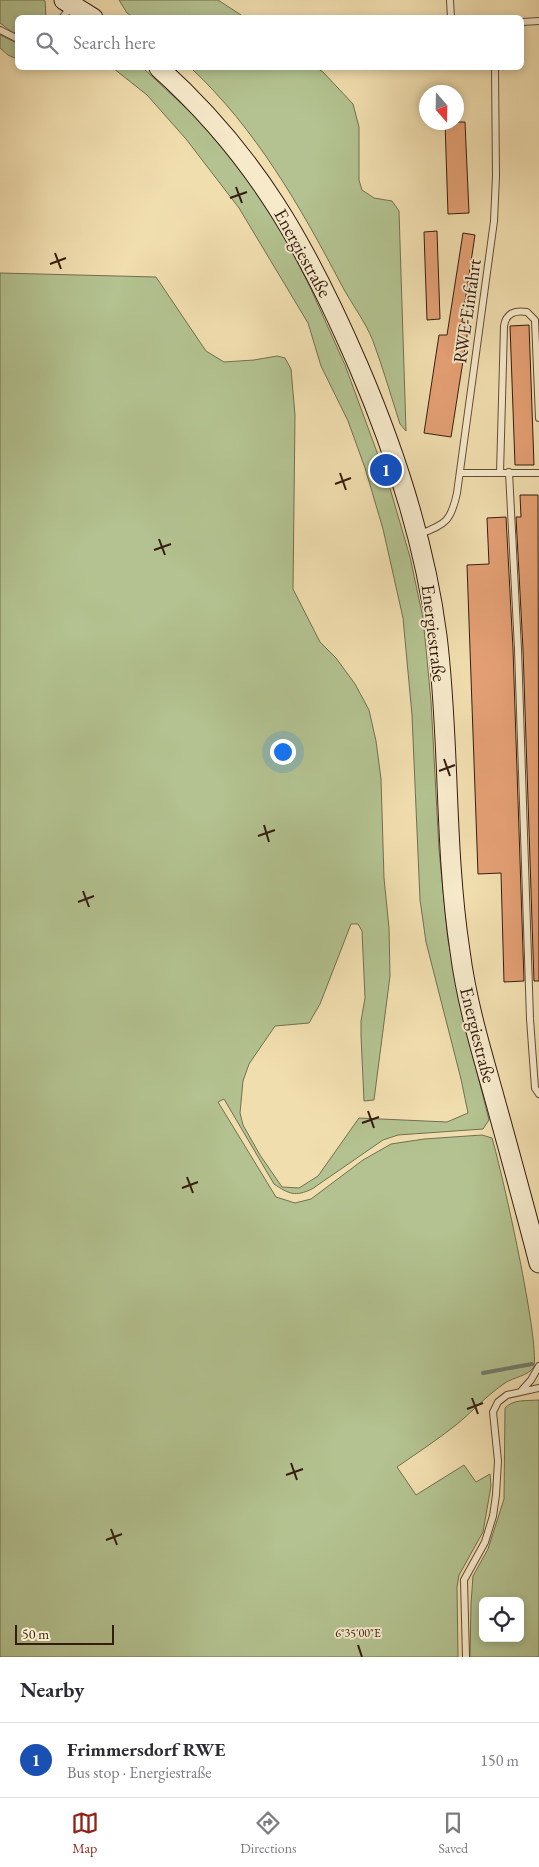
<!DOCTYPE html>
<html lang="en">
<head>
<meta charset="utf-8">
<style>
  body { margin:0; font-family:"EB Garamond",serif; background:#f7f7f7; color:#2b2b33 }
  .controls { position:absolute; right:15px; bottom:15px; display:grid; overflow:hidden; border-radius:8px; box-shadow:0 2px 8px #0003 }
  .controls button { width:45px; height:45px; display:grid; place-items:center; padding:0; border:0; border-bottom:1px solid #e1e1e2; background:#fff; color:#2b2b33; font:25px sans-serif }
  .compass { position:absolute; left:419px; top:85px; width:45px; height:45px; border-radius:50%; background:#fff; box-shadow:0 2px 8px #0003; rotate:160deg }
  .scale { position:absolute; left:15px; bottom:12px; width:99px; box-sizing:border-box; padding-left:5px; border:2px solid #361c10; border-top:0; font-size:14px; line-height:18px; white-space:nowrap; color:#361c10; -webkit-text-stroke:4px #f6eacb; paint-order:stroke }
  .you { position:absolute; left:282px; top:751px; width:18px; height:18px; margin:-12px; border:4px solid #fff; border-radius:50%; background:#1a73e8; box-shadow:0 0 0 8px #1a73e833 }
  .badge { display:grid; place-items:center; width:32px; height:32px; border-radius:50%; background:#8f2418; color:#fff; font-size:16px; font-weight:700 }
  .pin { position:absolute; translate:-50% -50%; border:2px solid #fff; box-shadow:0 1px 5px #0006 }
  .list { margin:0; padding:0; list-style:none }
  h2 { display:flex; justify-content:space-between; align-items:center; height:65px; margin:0; padding:0 20px; font-size:21px }
  h2 small { font-size:16px; font-weight:400; color:#7c7c81 }
  .list li { display:grid; grid-template-columns:32px 1fr auto; gap:15px; align-items:center; box-sizing:border-box; height:75px; padding:0 20px; border-top:1px solid #e1e1e2 }
  .list b { display:block; font-size:19px; white-space:nowrap }
  .list p { margin:0; font-size:16px; white-space:nowrap; color:#7c7c81 }
  .list em { font-size:16px; font-style:normal; color:#7c7c81 }
  .icon { flex:none; width:28px; height:28px; fill:none; stroke:currentColor; stroke-width:2; stroke-linecap:round; stroke-linejoin:round }
  .map { position:relative; flex:none; width:539px; height:1657px; overflow:hidden }
  .search { position:absolute; background:#fff; box-shadow:0 2px 8px #0003; left:15px; right:15px; top:15px; height:55px; display:flex; align-items:center; gap:12px; box-sizing:border-box; padding:0 18px; border-radius:8px; color:#7c7c81; font-size:19px }
  .sheet { height:140px; background:#fff }
  nav { display:flex; justify-content:space-around; align-items:center; box-sizing:border-box; height:70px; border-top:1px solid #e1e1e2; background:#fff; font-size:14px; color:#7c7c81 }
  nav a { display:grid; justify-items:center; gap:2px }
  nav .on { color:#8f2418 }
  .map>svg:first-child { display:block }
  .green { fill:#b3c290; stroke:#746f50; fill-rule:evenodd }
  .lines { fill:none; stroke-linecap:round; stroke-linejoin:round }
  .stream { stroke:#737c6e; stroke-width:4 }
  .building { fill:#e4a074; stroke:#361c10 }
  .lane-casing { stroke:#654c38; stroke-width:8 }
  .secondary-casing { stroke:#361c10; stroke-width:21 }
  .lane { stroke:#f6eacb; stroke-width:6 }
  .secondary { stroke:#f6eacb; stroke-width:19 }
  .ticks { fill:none; stroke:#361c10; stroke-width:2 }
  .labels { text-anchor:middle; dominant-baseline:central; stroke-width:4; stroke-linejoin:round; paint-order:stroke }
  .street-label { font-size:19px; fill:#361c10; stroke:#f6eacb }
  .ticks-label { font-size:12px; text-anchor:middle; fill:#361c10; stroke:#f6eacb; stroke-width:4; stroke-linejoin:round; paint-order:stroke }
</style>
</head>
<body>
<div class="map">
<svg width="539" height="1657" viewBox="0 0 539 1657">
  <rect width="100%" height="100%" fill="#f1deaf"/>
  <filter id="stains"><feTurbulence type="fractalNoise" baseFrequency=".004" numOctaves="4"/><feColorMatrix values="0 0 0 0 .2 0 0 0 0 .09 0 0 0 0 .02 0 0 0 .5 -.17"/></filter>
  <radialGradient id="worn" r=".72"><stop offset=".6" stop-color="#630" stop-opacity="0"/><stop offset="1" stop-color="#630" stop-opacity=".3"/></radialGradient>
  <path class="green" d="M0,0H43L45,1L46,17L18,18L17,33L12,32L0,23Z
    M119,0H218L244,17H133L127,13Z
    M0,35L17,43V59L8,55L0,48Z
    M113,68H143L201,122L252,182L279,227L310,287L345,365L389,485L410,557L423,618L431,701L439,850L448,940L464,1020L489,1120L483,1129L398,1135L383,1140L312,1189C295,1197 289,1194 274,1184L224,1099L218,1102L276,1197L295,1203L311,1199L363,1160L391,1144L424,1139L482,1135L492,1138C503,1176 539,1337 534,1367C528,1376 514,1377 505,1383C487,1395 472,1412 456,1425C437,1440 417,1453 397,1467L416,1495L464,1465L476,1482L490,1474L491,1486L483,1532L459,1575L457,1587L458,1657H0V273L156,277L206,351L224,362L254,360L277,356L285,358L291,369L295,415L293,589L320,642L336,658L355,684L369,710L376,741L381,779L384,878L389,928L390,976L374,1100L364,1101L361,1036V1021L365,998L362,931L358,924H351L320,1004L309,1023L275,1026L249,1064L243,1081L240,1113L243,1125L260,1155L282,1187L299,1188L318,1176L359,1118L447,1122L468,1113L461,1079L426,942L420,900L412,715L403,618L383,529L365,468L348,421L321,366L308,323L239,208L186,139L147,95Z
    M191,68H317L323,72L353,104L359,127V180L362,190L374,198L392,201L399,211L406,431L400,424C391,396 383,368 373,341C365,321 351,303 341,284C300,206 256,129 191,68Z
    M539,1400V1657H470L471,1604L473,1576L488,1549L504,1499L505,1408C513,1399 527,1401 539,1400ZM483,1601H520V1638H483Z"/>
  <g class="lines">
    <path class="stream" d="M483,1373L532,1364"/>
  </g>
  <path class="building" d="M445,122H465L469,213L448,214Z
    M437,231L440,319L427,320L424,232Z
    M463,233L475,235L462,322L469,323L451,437L424,433L439,335H447Z
    M529,325L534,465H515L510,326Z
    M520,495H538L539,981H534L523,649L516,517H521Z
    M506,517L513,649L524,981L504,982L501,873L478,874L467,565L489,564L487,518Z"/>
  <g class="lines">
    <defs>
      <path id="lane" d="M450,0L451,18
        M62,18L71,7
        M522,22L539,21
        M0,30L18,39
        M509,472L518,649L530,1019L535,1088L539,1094
        M460,473H539
        M500,473L504,326C506,313 515,310 527,312L535,320L539,418
        M420,534C446,524 451,521 457,493L494,221L496,176L495,68
        M522,1390L531,1380L539,1366
        M466,1657L464,1580L485,1542L493,1516L496,1495L498,1461L493,1412L498,1402L507,1395L539,1388"/>
      <path id="secondary" d="M64,0L93,18
        M159,68C256,155 307,247 358,365C395,451 425,543 437,636C450,740 444,846 460,951C466,998 479,1043 492,1089C508,1147 524,1205 539,1263"/>
    </defs>
    <use href="#lane" class="lane-casing"/>
    <use href="#secondary" class="secondary-casing"/>
    <use href="#lane" class="lane"/>
    <use href="#secondary" class="secondary"/>
  </g>
  <path class="ticks" d="M236,187L242,203M230,198L247,192M55,253L61,269M50,264L66,258M340,473L346,490M335,484L351,478M159,539L165,555M154,550L171,544M444,759L450,776M439,771L455,765M264,825L269,842M258,836L275,830M83,891L89,907M78,902L94,896M368,1111L374,1128M362,1123L379,1117M187,1177L193,1193M182,1188L198,1182M472,1398L478,1414M467,1409L483,1403M291,1463L297,1480M286,1475L303,1469M111,1529L117,1545M106,1540L122,1534M358,1645L362,1657"/>
  <g class="labels">
    <g class="street-label">
      <text transform="translate(303 253) rotate(61)">Energiestraße</text>
      <text transform="translate(467 311) rotate(-82)">RWE-Einfahrt</text>
      <text transform="translate(434 633) rotate(83)">Energiestraße</text>
      <text transform="translate(478 1035) rotate(76)">Energiestraße</text>
    </g>
  </g>
  <g class="ticks-label">
    <text x="358" y="1637">6°35'00"E</text>
  </g>
  <rect width="100%" height="100%" filter="url(#stains)"/>
  <rect width="100%" height="100%" fill="url(#worn)"/>
</svg>
<div class="controls">
<button><svg class="icon" aria-label="locate" viewBox="0 0 24 24"><circle cx="12" cy="12" r="6"/><path d="M12 2v4M12 18v4M2 12h4M18 12h4"/></svg></button>
</div>
<svg class="compass" viewBox="-18 -18 36 36"><path d="M0-13l5 13h-10z" fill="#e53935"/><path d="M0 13l5-13h-10z" fill="#7c7c81"/></svg>
<div class="scale">50 m</div>
<div class="you"></div>
<div class="pin badge" style="left:386px;top:470px;background:#1a4fb4">1</div>
<div class="search"><svg class="icon" aria-label="search" viewBox="0 0 24 24"><circle cx="10" cy="10" r="6"/><path d="M15 15l6 6"/></svg>Search here</div>
</div>
<section class="sheet">
<h2>Nearby<small></small></h2>
<ul class="list">
<li><span class="badge" style="background:#1a4fb4">1</span><div><b>Frimmersdorf RWE</b><p>Bus stop · Energiestraße</p></div><em>150 m</em></li>
</ul>
</section>
<nav>
<a class="on"><svg class="icon" aria-label="map" viewBox="0 0 24 24"><path d="M3 6l6-2 6 2 6-2v14l-6 2-6-2-6 2zM9 4v14M15 6v14"/></svg>Map</a>
<a><svg class="icon" aria-label="directions" viewBox="0 0 24 24"><path d="M12 3l9 9-9 9-9-9zM9 14v-3h6M13 9l2 2-2 2"/></svg>Directions</a>
<a><svg class="icon" aria-label="saved" viewBox="0 0 24 24"><path d="M7 4h10v16l-5-4-5 4z"/></svg>Saved</a>
</nav>
</body>
</html>
